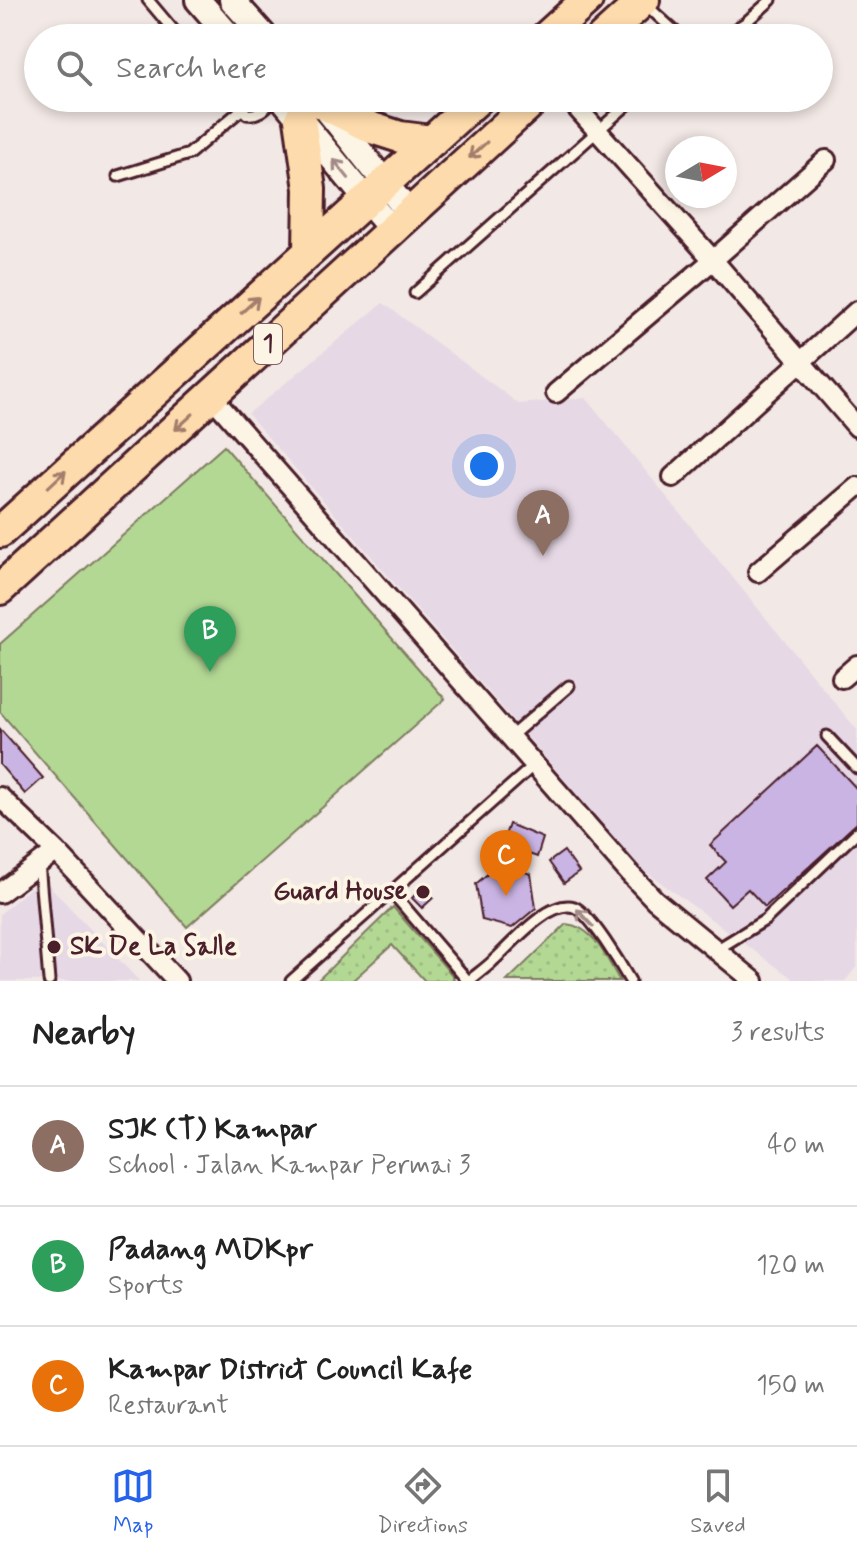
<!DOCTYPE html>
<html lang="en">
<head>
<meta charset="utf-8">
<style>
  body { margin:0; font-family:Mynerve,sans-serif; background:#f6f6f6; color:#222 }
  .compass { position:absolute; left:665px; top:136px; width:72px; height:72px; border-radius:50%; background:#fff; box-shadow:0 4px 12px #0003; rotate:80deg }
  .you { position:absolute; left:484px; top:466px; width:28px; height:28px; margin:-20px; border:6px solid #fff; border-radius:50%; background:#1a73e8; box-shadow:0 0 0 12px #1a73e833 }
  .badge { display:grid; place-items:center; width:52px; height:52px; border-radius:50%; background:#2563eb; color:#fff; font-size:26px; font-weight:700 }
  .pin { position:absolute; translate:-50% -66px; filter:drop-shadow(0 2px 4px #0008) }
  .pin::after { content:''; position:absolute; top:42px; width:28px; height:24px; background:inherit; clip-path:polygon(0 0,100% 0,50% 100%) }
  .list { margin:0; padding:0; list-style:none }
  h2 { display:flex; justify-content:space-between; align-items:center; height:104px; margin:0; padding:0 32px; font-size:34px }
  h2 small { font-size:26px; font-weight:400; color:#767676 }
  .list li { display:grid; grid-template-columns:52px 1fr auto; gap:24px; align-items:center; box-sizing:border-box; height:120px; padding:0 32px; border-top:2px solid #e0e0e0 }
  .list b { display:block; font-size:30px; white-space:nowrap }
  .list p { margin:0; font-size:26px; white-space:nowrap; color:#767676 }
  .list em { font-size:26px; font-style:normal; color:#767676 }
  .icon { flex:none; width:44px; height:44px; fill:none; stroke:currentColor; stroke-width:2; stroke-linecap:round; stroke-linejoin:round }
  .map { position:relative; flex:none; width:857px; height:981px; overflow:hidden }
  .search { position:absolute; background:#fff; box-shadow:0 4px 12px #0003; left:24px; right:24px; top:24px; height:88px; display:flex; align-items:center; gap:20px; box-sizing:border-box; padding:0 28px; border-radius:44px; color:#767676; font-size:30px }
  .sheet { height:464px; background:#fff }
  nav { display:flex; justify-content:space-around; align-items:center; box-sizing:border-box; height:112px; border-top:2px solid #e0e0e0; background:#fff; font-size:22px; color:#767676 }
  nav a { display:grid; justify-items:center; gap:4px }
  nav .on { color:#2563eb }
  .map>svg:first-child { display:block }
  .built { fill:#e6d8e5 }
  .grass { fill:url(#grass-dots); stroke:#7e7c60; stroke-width:2 }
  .garden { fill:#b3d894; stroke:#7e7c60; stroke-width:2 }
  .building { fill:#cab4e4; stroke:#4a1f2b; stroke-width:2 }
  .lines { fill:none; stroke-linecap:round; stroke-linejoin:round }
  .service-casing { stroke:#4a1f2b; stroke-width:15 }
  .minor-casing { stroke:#4a1f2b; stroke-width:24 }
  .secondary-casing { stroke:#4a1f2b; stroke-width:30 }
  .trunk-casing { stroke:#4a1f2b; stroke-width:36 }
  .service { stroke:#fcf5e5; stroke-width:9 }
  .minor { stroke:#fcf5e5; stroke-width:18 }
  .secondary { stroke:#fcf5e5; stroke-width:24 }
  .trunk { stroke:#fedbac; stroke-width:30 }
  .oneway { stroke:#a47d6c }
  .oneway2 { stroke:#a38a88 }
  .poi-dot { fill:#4a1f2b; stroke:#fcf5e5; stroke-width:3 }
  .labels { text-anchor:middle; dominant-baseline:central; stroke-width:8; stroke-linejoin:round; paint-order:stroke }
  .shield { fill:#fcf5e5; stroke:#7f5f63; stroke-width:2 }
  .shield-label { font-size:24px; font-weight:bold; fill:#4a1f2b }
  .poi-label { font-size:26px; font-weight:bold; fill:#4a1f2b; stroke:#fcf5e5; text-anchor:end }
</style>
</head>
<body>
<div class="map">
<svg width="857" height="981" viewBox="0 0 857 981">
  <defs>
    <pattern id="grass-dots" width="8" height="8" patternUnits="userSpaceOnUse" patternTransform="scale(2)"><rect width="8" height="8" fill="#b3d894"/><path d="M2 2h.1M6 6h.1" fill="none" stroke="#9bb980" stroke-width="1.8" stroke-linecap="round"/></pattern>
  </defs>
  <rect width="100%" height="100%" fill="#f2e8e5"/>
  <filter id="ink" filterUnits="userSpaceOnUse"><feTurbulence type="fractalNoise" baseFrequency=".0125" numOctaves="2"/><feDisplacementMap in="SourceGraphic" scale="16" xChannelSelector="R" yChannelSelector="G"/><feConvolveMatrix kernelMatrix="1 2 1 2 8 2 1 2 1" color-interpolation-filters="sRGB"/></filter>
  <g filter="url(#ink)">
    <path class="built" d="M383,303L519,404L586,398L857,730V966L845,981H796L641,868L248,414Z
      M42,878L139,981H0V914Z"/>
    <path class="grass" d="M393,907L453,976L454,981H425L392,945L352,981H317Z
      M566,924C595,927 606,958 620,981H507Z"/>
    <path class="garden" d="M224,446L445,699L187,927L0,712V644Z"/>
    <path class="building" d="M0,729L43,778L25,794L0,765Z
      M817,746L857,789V823L765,907L748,889L730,905L707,880L726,862L710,845Z
      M509,824L543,838L537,857L529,854L527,861L509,855L512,848L502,844Z
      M564,851L579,872L564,883L549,862Z
      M499,864L531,874L536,908L512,928L482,920L476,884Z
      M423,887L433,898L422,908L412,898Z"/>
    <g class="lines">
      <defs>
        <path id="service" d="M148,0L180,38
          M645,4L682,38
          M721,38L745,23L771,0
          M231,98L247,114C260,116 267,106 276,98
          M118,176L189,154L241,110
          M415,293L635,98
          M827,736L857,768
          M510,737L569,686
          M39,863L49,981
          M391,891L468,981
          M716,950L765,920L857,832
          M291,981L534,765
          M469,981C477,974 486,968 493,961C510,946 549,899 574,907C590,913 621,965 630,981"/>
        <path id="minor" d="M568,98L713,260L857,427
          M556,393L713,260L826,160
          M212,397L632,876L655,900L754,981
          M673,477L857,311
          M758,572L857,487
          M842,678L857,665
          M0,797L56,851L177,981
          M0,893L56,851"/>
        <path id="secondary" d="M198,0L231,38
          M232,0L266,38
          M282,98L391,229
          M324,106L409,213"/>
        <path id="trunk" d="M545,38L587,0
          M602,38L644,0
          M322,103L372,128L400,137L432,141
          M300,119L310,189L309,251
          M0,532L479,98
          M0,589L536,98"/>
      </defs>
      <use href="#service" class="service-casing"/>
      <use href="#minor" class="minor-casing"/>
      <use href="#secondary" class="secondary-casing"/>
      <use href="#trunk" class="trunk-casing"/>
      <use href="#service" class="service"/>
      <use href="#minor" class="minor"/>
      <use href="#secondary" class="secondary"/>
      <use href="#trunk" class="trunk"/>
    </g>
    <defs><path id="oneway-shaft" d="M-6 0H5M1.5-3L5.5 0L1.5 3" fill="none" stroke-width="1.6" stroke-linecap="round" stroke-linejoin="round" transform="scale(2)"/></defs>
    <g class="oneway">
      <use href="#oneway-shaft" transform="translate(478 150) rotate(138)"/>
      <use href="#oneway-shaft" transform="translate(250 305) rotate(-42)"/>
      <use href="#oneway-shaft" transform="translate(184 422) rotate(138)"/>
      <use href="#oneway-shaft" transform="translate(57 479) rotate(-43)"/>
    </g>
    <g class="oneway2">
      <use href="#oneway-shaft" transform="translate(341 169) rotate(-129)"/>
      <use href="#oneway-shaft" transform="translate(585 918) rotate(-133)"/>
    </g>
  </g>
  <g class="poi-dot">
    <circle cx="423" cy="892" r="8"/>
    <circle cx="54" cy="947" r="8"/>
  </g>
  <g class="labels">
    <rect class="shield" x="254" y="324" width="28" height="40" rx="6"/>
    <g class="shield-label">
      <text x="268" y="344">1</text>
    </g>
    <g class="poi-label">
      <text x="407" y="892">Guard House</text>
      <text x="70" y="947" text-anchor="start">SK De La Salle</text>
    </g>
  </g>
</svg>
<svg class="compass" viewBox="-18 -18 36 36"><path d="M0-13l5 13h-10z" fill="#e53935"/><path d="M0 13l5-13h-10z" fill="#767676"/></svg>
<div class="you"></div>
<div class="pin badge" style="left:543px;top:556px;background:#8d6e63">A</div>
<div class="pin badge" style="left:210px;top:672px;background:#2e9e5b">B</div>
<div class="pin badge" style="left:506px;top:896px;background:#e8710a">C</div>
<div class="search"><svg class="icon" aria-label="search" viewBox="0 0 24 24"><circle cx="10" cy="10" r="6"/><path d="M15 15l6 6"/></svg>Search here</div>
</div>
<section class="sheet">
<h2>Nearby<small>3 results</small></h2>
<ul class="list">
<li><span class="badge" style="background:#8d6e63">A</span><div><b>SJK (T) Kampar</b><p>School · Jalan Kampar Permai 3</p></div><em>40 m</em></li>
<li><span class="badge" style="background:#2e9e5b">B</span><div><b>Padang MDKpr</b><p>Sports</p></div><em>120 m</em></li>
<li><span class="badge" style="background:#e8710a">C</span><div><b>Kampar District Council Kafe</b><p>Restaurant</p></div><em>150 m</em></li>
</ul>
</section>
<nav>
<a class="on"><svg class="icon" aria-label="map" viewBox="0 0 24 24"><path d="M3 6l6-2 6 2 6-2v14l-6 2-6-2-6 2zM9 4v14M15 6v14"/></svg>Map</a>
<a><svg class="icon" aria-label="directions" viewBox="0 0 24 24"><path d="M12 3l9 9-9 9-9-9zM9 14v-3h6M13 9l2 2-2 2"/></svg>Directions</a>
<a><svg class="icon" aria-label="saved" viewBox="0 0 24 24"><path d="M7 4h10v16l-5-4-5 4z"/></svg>Saved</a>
</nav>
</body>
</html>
